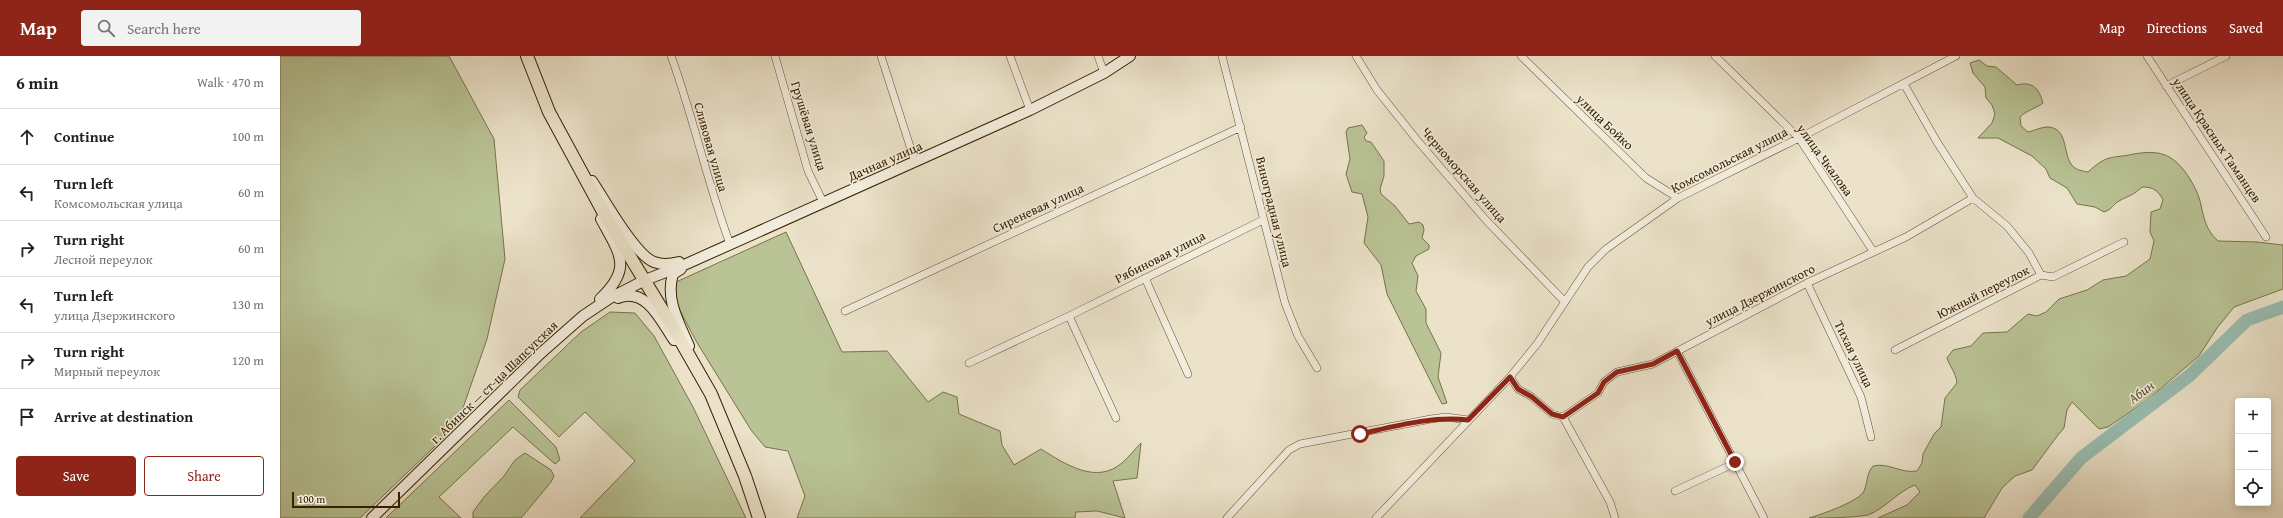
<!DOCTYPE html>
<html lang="en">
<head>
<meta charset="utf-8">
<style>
  body { margin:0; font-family:"Gentium Book Plus",serif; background:#f2f2f2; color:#222 }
  .controls { position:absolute; right:12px; bottom:12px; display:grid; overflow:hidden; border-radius:4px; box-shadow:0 2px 10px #0003 }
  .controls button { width:36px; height:36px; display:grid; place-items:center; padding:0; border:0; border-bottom:1px solid #e0e0e0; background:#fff; color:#222; font:20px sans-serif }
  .scale { position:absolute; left:12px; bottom:10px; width:108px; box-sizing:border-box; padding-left:4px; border:2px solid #392000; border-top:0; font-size:11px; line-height:14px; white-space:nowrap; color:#392000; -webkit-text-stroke:3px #f2ecdc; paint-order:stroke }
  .stop { position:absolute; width:12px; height:12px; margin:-9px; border:3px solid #8f2418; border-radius:50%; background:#fff }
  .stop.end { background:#8f2418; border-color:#fff; box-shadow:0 1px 4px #0008 }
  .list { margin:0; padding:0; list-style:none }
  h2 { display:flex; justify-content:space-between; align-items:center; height:52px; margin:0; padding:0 16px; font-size:17px }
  h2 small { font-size:13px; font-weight:400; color:#767676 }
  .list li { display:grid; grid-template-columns:26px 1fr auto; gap:12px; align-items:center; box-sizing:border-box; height:56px; padding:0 16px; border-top:1px solid #e0e0e0 }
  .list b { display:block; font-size:15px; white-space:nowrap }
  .list p { margin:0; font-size:13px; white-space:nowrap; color:#767676 }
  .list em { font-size:13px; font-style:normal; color:#767676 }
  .actions { display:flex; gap:8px; padding:12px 16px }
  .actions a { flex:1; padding:9px 0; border:1px solid #8f2418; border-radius:4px; text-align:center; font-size:14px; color:#8f2418 }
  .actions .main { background:#8f2418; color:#fff }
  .icon { flex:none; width:22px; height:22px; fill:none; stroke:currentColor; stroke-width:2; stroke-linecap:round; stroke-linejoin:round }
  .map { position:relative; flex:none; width:2003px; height:462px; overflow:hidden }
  header { display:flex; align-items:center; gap:24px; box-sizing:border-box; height:56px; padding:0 20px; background:#8f2418; color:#fff }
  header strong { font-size:19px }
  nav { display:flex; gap:22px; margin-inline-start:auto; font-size:14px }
  .search { width:280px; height:36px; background:#f2f2f2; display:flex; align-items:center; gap:10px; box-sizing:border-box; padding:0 14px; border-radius:4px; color:#767676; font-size:15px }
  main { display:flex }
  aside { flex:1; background:#fff }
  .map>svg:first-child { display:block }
  .green { fill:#b9c395; stroke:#79724a }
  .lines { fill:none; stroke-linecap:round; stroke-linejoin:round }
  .river { stroke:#99beb2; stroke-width:13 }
  .street-casing { stroke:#665032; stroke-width:8 }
  .secondary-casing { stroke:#392000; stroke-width:12 }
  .highway-casing { stroke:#392000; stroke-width:14 }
  .street { stroke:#f2ecdc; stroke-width:7 }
  .secondary { stroke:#f2ecdc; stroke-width:10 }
  .highway { stroke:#ebe2c9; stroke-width:12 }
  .route { stroke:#8f2418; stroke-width:5 }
  .labels { text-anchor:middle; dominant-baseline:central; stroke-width:3; stroke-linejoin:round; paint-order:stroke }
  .street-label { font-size:13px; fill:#392000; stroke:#f2ecdc }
  .water-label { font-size:14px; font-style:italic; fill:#564f35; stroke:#f2ecdc }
</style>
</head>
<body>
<header>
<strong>Map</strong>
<div class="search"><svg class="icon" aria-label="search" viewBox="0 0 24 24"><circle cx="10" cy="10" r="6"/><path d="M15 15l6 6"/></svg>Search here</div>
<nav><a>Map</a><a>Directions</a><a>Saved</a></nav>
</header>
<main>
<aside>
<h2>6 min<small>Walk · 470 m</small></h2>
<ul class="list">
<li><svg class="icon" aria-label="ahead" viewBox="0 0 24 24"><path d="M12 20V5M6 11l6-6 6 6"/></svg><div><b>Continue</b></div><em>100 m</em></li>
<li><svg class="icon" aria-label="left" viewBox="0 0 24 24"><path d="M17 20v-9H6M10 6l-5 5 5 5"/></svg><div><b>Turn left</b><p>Комсомольская улица</p></div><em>60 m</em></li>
<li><svg class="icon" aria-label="right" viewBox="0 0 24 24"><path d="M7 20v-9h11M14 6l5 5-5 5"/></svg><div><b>Turn right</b><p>Лесной переулок</p></div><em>60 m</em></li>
<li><svg class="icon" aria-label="left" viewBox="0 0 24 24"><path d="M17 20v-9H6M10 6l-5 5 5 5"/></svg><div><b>Turn left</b><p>улица Дзержинского</p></div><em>130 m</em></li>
<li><svg class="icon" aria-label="right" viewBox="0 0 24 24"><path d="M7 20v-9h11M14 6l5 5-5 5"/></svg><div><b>Turn right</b><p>Мирный переулок</p></div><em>120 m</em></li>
<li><svg class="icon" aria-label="arrive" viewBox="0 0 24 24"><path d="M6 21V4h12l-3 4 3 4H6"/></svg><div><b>Arrive at destination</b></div></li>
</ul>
<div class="actions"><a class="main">Save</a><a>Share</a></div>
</aside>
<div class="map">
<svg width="2003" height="462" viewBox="0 0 2003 462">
  <rect width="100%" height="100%" fill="#ebe2c9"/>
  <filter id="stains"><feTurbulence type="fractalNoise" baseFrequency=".005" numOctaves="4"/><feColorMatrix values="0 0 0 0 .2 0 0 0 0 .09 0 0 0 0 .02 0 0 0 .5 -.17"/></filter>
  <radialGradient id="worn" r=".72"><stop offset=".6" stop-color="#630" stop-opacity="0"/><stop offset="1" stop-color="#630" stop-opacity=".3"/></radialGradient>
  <path class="green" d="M0,0H169L214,83L225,203L207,283L177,369L80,462H0Z
    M1699,4L1707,10L1716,11L1737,29C1752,25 1759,32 1763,47C1755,53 1747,54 1740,61L1741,70L1748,76C1754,75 1761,71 1767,71C1788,71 1783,97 1791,108C1795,114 1802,115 1808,116C1828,98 1829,103 1854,98C1883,93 1895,100 1910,123C1914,130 1918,137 1920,145C1924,162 1925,173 1938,185L1977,186L2003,189V233L1954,251L1937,272L1919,300L1866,345L1828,371L1819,373L1792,346L1787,354L1784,372L1778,379L1752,414L1735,420L1722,432L1704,462H1598L1627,449L1640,436L1635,429C1617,436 1606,452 1588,459C1571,462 1547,462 1529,462C1540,459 1580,445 1584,435C1588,426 1586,418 1593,410C1609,406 1621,418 1637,415L1642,407L1643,398L1654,378L1661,371L1665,342L1677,327C1676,317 1670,311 1667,302L1673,294L1691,290L1703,277L1727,276L1748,258L1757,260L1766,256L1779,243L1807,234L1823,224L1846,220L1870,203L1874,185L1870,176L1871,156L1880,153L1883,144C1878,134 1873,131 1862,131C1854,139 1848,140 1839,145C1832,149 1833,153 1824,156L1815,151L1797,148L1787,132L1770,122L1766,113L1752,100L1718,82H1698L1712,67L1715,58L1712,49L1706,42L1705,31L1693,17L1690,7Z
    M1082,69L1087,77L1084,81L1086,85L1091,86L1104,105V120L1100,133L1101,138L1115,150L1129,168L1139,166L1143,169L1144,174L1142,182L1149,189V193L1136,200L1132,207L1138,220L1136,235L1146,253V267L1161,297L1158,321L1167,347L1162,348L1107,238L1101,209L1084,187L1088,161L1082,138L1072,136L1066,118L1070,103L1066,76L1068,72Z
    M506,176L562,296L607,295L648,346L663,336L677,341L679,358L720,375L722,389L734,409L761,393C785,408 816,429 842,407C849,401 855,393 861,387L857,422L833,425L845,462L817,455L796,456L795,462H517L525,440L508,395L485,391L471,374L416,285L393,241L396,226Z
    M330,256L355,257L374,280L413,351L466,462H300L355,405L305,356L279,381L238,341L240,334L301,276Z
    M229,344L276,391L280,404L275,408L233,371L159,441L181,462H106Z
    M245,397L271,414L274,420L271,426L241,462H193V456L204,441L224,420L235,404Z"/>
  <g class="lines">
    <path class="river" d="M1749,462L1801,402L1909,320L1967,264L2003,251"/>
    <defs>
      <path id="street" d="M391,0C414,62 427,127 450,188
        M495,0L528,115L543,146
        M601,0L635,106
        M730,0L750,54
        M818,0L824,17
        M942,0L1005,247L1018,280L1037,312
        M1076,0L1097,34L1137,84L1205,163L1285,246
        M1241,0L1366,122L1398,142
        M1435,0L1519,82L1593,195
        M1867,0L1986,181
        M1624,28L1657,86L1693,142L1727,170L1749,197L1761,219
        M1886,30L1946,0
        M1761,219L1773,221L1844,186
        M865,222L908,318
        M1527,227L1581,341L1591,381
        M565,255L961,71
        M789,260L836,362
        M1615,294L1761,219
        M1397,295L1484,462
        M689,307L789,260L983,164
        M1230,321L1238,333L1252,341L1272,358L1283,361L1330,446L1335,462
        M1283,361L1318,337L1324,326L1337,316L1373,308L1527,227L1626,181L1693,142
        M1395,435L1455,407
        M947,462L1009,394L1020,388L1151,363L1166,361L1188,364
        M1096,462L1230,321L1257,288L1308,211L1326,193L1398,142L1519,82L1676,0"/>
      <path id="secondary" d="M312,125C324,143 355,199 374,206C382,209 391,208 399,206
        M401,213L393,218C385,243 399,267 409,290
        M338,242C366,230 381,265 394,284
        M320,243C353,212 340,198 321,163
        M92,462L261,297L303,260L330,242L365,224L404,209L750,54L824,17L850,0"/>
      <path id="highway" d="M247,0L269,56L327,163L391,268L431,338L465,420L479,462"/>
    </defs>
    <use href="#street" class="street-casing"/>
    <use href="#secondary" class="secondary-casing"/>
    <use href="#highway" class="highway-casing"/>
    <use href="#street" class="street"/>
    <use href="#secondary" class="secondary"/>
    <use href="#highway" class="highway"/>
  </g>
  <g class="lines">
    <path class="route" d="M1080,378C1116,370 1151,360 1188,364L1230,321L1238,333L1252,341L1272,358L1283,361L1318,337L1324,326L1337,316L1373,308L1397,295L1455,406"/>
  </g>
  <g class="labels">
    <g class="street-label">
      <text transform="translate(1325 66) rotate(44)">улица Бойко</text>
      <text transform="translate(529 70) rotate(73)">Грушёвая улица</text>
      <text transform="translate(1937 84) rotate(56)">улица Красных Таманцев</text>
      <text transform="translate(431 91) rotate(74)">Сливовая улица</text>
      <text transform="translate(1449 104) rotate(-27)">Комсомольская улица</text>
      <text transform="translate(1545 104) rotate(54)">улица Чкалова</text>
      <text transform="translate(605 105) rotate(-24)">Дачная улица</text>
      <text transform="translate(1184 119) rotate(49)">Черноморская улица</text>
      <text transform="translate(758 152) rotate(-25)">Сиреневая улица</text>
      <text transform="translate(994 156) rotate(76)">Виноградная улица</text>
      <text transform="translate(880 201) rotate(-27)">Рябиновая улица</text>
      <text transform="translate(1703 236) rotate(-27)">Южный переулок</text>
      <text transform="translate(1480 239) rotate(-27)">улица Дзержинского</text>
      <text transform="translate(1574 298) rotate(64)">Тихая улица</text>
      <text transform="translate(214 326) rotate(-44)">г. Абинск — ст-ца Шапсугская</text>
    </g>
    <g class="water-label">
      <text transform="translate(1861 336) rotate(-37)">Абин</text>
    </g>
  </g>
  <rect width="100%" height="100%" filter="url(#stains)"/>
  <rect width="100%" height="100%" fill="url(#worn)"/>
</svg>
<div class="controls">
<button>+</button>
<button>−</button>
<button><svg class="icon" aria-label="locate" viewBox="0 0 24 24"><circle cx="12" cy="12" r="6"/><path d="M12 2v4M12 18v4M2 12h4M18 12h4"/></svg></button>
</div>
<div class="scale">100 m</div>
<div class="stop" style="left:1080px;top:378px"></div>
<div class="stop end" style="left:1455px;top:406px"></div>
</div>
</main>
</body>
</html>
